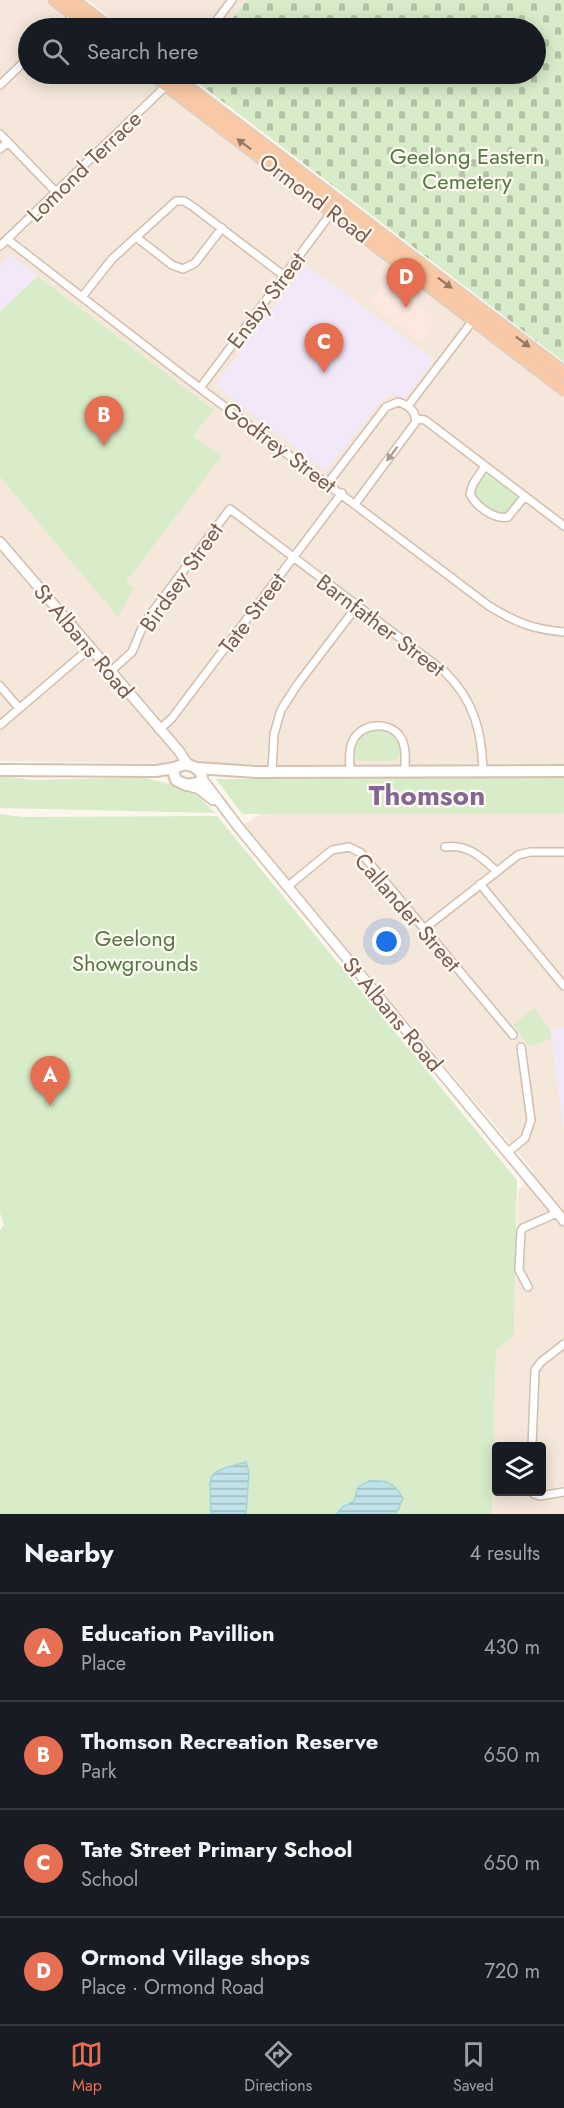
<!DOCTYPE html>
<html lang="en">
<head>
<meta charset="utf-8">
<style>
  body { margin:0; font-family:Jost,sans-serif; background:#242831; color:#f1f3f6 }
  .controls { position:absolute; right:18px; bottom:18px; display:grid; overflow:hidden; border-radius:6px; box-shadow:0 3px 15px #0003 }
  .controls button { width:54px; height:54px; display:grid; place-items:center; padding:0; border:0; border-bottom:2px solid #363941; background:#171b24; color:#f1f3f6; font:30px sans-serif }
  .you { position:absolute; left:387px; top:942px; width:21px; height:21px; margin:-15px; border:4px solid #fff; border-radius:50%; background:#1a73e8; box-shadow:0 0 0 9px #1a73e833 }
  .badge { display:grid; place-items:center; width:39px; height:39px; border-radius:50%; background:#e76f51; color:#fff; font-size:20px; font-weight:700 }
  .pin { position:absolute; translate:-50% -50px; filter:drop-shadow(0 2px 3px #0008) }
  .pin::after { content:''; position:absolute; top:32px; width:21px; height:18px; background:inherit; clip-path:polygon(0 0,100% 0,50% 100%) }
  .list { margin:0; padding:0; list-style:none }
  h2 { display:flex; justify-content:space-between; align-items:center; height:78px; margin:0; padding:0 24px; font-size:26px }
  h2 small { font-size:20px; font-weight:400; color:#9ea1a6 }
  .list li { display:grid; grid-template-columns:39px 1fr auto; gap:18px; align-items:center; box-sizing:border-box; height:108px; padding:0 24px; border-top:2px solid #363941 }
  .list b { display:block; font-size:22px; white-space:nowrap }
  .list p { margin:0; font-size:20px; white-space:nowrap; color:#9ea1a6 }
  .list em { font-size:20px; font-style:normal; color:#9ea1a6 }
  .icon { flex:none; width:33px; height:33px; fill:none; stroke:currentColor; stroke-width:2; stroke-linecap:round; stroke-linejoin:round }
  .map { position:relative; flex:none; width:564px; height:1514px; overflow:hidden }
  .search { position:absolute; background:#171b24; box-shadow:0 3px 15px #0003; left:18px; right:18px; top:18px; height:66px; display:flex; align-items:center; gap:15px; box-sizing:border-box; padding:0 21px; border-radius:33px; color:#9ea1a6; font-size:22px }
  .sheet { height:510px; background:#171b24 }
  nav { display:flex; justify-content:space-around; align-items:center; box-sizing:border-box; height:84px; border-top:2px solid #363941; background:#171b24; font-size:16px; color:#9ea1a6 }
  nav a { display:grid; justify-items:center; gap:3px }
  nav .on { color:#e76f51 }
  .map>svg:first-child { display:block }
  .residential { fill:#f5e8da; fill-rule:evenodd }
  .commercial { fill:#fde8e0 }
  .education { fill:#f3e8fa }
  .green { fill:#d8ecc9 }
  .cemetery { fill:url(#cemetery-stones) }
  .water { fill:url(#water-rules); stroke:#a5d3da; stroke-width:1.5 }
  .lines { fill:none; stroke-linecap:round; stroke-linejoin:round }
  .minor-casing { stroke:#d1beb0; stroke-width:10 }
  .tertiary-casing { stroke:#d1beb0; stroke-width:12 }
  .secondary-casing { stroke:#d6c0b0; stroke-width:14 }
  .trunk-casing { stroke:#dad1cd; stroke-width:15 }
  .minor { stroke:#fff; stroke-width:7 }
  .tertiary { stroke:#fff; stroke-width:9 }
  .secondary { stroke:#fff; stroke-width:10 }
  .trunk { stroke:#f9c8a4; stroke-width:12 }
  .oneway { fill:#9a7763 }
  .oneway2 { fill:#af9d94 }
  .labels { text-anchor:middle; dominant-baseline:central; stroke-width:4.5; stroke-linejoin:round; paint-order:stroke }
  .park-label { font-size:22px; fill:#537a41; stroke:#fffaf3 }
  .street-label { font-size:22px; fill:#7a5c4d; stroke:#fffaf3 }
  .district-label { font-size:28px; font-weight:bold; fill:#846695; stroke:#fffaf3 }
</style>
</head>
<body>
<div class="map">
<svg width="564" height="1514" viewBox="0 0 564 1514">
  <defs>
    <pattern id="cemetery-stones" width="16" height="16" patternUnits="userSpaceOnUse" patternTransform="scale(1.5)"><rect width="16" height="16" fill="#d8ecc9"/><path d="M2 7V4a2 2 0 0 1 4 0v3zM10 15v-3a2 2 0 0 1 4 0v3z" fill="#b4c2a5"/></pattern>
    <pattern id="water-rules" width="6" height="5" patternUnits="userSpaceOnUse" patternTransform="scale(1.5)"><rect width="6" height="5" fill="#bfe3e8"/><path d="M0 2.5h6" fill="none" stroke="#a0bbbe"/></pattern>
  </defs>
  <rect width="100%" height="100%" fill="#fdf6ec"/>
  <path class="residential" d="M0,0H45L82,28H28V74H142L564,394V764L283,765L0,761V477L118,617L126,582L222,456L193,436L214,410L38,276L0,312ZM306,265L434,360L404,398L394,394L389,395L380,401L215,385Z
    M87,0H247L225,28H125Z
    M564,808V1027L551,1029L564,1131V1514H492L496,1350L514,1336L518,1191L534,1172L243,825L262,813ZM496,1446H542V1492H496Z"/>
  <path class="commercial" d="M386,280L436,320L419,342L368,302Z"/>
  <path class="education" d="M11,255L37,276L0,311V266Z
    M306,265L434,360L404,399L393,394L384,397L326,471L215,385Z
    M564,1027V1131L550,1029Z"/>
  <path class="green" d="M38,276L214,410L193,436L222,456L126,582L134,588L118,617L0,477V312Z
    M489,472L517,493V499L507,515C494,515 475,501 473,489L484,474Z
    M371,730C378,730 385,730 391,734C401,741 405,755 393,761H358C349,748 359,736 371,730Z
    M0,776L35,780L141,777L191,789L215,813L0,808Z
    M564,777V813L242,814L216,779Z
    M0,814L23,817L217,816L517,1180L514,1336L496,1350L492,1514H0V1230L4,1225L0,1213Z
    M534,1008L550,1029L552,1039L529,1046L513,1025Z"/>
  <path class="cemetery" d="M247,0H564V362L193,79L192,74H536V28H225Z"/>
  <path class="water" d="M246,1462L249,1473L246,1514H211C210,1471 203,1474 246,1462Z
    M369,1481C388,1480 393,1482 403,1498L398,1510L395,1514H336L344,1506L354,1501L358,1487Z"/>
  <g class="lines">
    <defs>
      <path id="minor" d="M61,28L75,15
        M211,28L232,0
        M0,85L28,58
        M0,134L56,192
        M0,149L8,142
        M136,237L172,265L183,269L195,263L222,228
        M7,239L188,379L489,606C517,623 532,629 564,632
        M0,246L169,83
        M82,297L112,259L176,201H184L192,206L283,275
        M200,388L332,212
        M408,406L474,319
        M416,419L425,420L564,526
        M485,466L473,484L470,494C476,506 494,520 508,517L525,496
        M328,483L386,407L398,402C408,405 418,412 415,423L355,504
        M110,672L132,652L144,623L230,509L445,672C474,700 482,732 483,772
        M0,686L19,708
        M0,725L90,648
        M159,730L172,718L342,493
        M350,770C350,761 348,751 352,743C359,724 386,720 399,735C407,745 405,760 405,771
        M272,771L274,734L281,710L297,685L357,606
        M445,847C467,844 481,856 496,871
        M480,884L564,986
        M287,887L332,850L349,847L361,853L513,1035
        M425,928L518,855L530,852H564
        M507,1153L525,1138L531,1120L521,1047
        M528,1287L519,1270L521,1231L523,1228L557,1213
        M532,1446L535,1370L541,1362L564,1344
        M532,1492L534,1494L540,1496L564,1492"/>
      <path id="tertiary" d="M0,542L179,751L188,765
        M202,779L240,829L564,1221
        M186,785L199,789L213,800"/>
      <path id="secondary" d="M185,764C193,766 202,769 202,779L198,783L186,785L176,780L174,774V768Z
        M196,768L257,772L564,771
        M0,770L156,771L174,768"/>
      <path id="trunk" d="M55,0L93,28
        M72,0L109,28
        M152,74L564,389
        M170,74L564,373"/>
    </defs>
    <use href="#minor" class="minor-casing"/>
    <use href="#tertiary" class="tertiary-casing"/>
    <use href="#secondary" class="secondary-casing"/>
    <use href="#trunk" class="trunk-casing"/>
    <use href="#minor" class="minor"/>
    <use href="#tertiary" class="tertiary"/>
    <use href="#secondary" class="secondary"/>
    <use href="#trunk" class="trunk"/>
  </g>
  <defs><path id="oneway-solid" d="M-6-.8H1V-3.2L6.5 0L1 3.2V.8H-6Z" transform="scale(1.5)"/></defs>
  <g class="oneway">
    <use href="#oneway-solid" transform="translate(244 144) rotate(-143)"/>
    <use href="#oneway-solid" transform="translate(445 283) rotate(37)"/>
    <use href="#oneway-solid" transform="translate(523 342) rotate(37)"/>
  </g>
  <use class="oneway2" href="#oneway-solid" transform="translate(392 454) rotate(127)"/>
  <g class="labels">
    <g class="park-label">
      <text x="467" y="156">Geelong Eastern<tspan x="467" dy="25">Cemetery</tspan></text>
      <text x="135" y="938">Geelong<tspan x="135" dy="25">Showgrounds</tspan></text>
    </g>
    <g class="street-label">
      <text transform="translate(84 166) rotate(-44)">Lomond Terrace</text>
      <text transform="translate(315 198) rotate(37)">Ormond Road</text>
      <text transform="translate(266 300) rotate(-53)">Ensby Street</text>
      <text transform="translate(280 447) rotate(37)">Godfrey Street</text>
      <text transform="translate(181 577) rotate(-55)">Birdsey Street</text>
      <text transform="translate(252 613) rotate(-53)">Tate Street</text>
      <text transform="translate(381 625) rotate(37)">Barnfather Street</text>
      <text transform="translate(84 641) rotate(50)">St Albans Road</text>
      <text transform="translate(408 912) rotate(49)">Callander Street</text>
      <text transform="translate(393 1014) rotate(50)">St Albans Road</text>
    </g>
    <g class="district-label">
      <text x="427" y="795">Thomson</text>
    </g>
  </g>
</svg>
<div class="controls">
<button><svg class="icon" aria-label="layers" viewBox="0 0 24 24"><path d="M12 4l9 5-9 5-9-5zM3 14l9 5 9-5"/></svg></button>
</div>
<div class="you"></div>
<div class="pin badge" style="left:50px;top:1106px">A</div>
<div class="pin badge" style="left:104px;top:446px">B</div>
<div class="pin badge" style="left:324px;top:373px">C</div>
<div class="pin badge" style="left:406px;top:308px">D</div>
<div class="search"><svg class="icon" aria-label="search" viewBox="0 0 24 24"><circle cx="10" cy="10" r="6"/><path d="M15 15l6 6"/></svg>Search here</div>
</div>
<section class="sheet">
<h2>Nearby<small>4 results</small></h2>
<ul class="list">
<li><span class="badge">A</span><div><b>Education Pavillion</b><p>Place</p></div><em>430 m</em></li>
<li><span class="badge">B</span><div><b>Thomson Recreation Reserve</b><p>Park</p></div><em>650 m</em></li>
<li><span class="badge">C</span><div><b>Tate Street Primary School</b><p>School</p></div><em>650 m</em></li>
<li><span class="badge">D</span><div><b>Ormond Village shops</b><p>Place · Ormond Road</p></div><em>720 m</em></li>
</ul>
</section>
<nav>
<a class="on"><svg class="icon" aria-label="map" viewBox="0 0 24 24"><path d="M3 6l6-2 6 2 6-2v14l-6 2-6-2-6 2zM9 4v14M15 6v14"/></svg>Map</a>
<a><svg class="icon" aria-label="directions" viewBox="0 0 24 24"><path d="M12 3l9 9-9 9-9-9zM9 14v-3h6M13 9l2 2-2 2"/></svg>Directions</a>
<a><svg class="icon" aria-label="saved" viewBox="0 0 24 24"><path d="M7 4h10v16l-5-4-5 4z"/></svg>Saved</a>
</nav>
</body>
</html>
